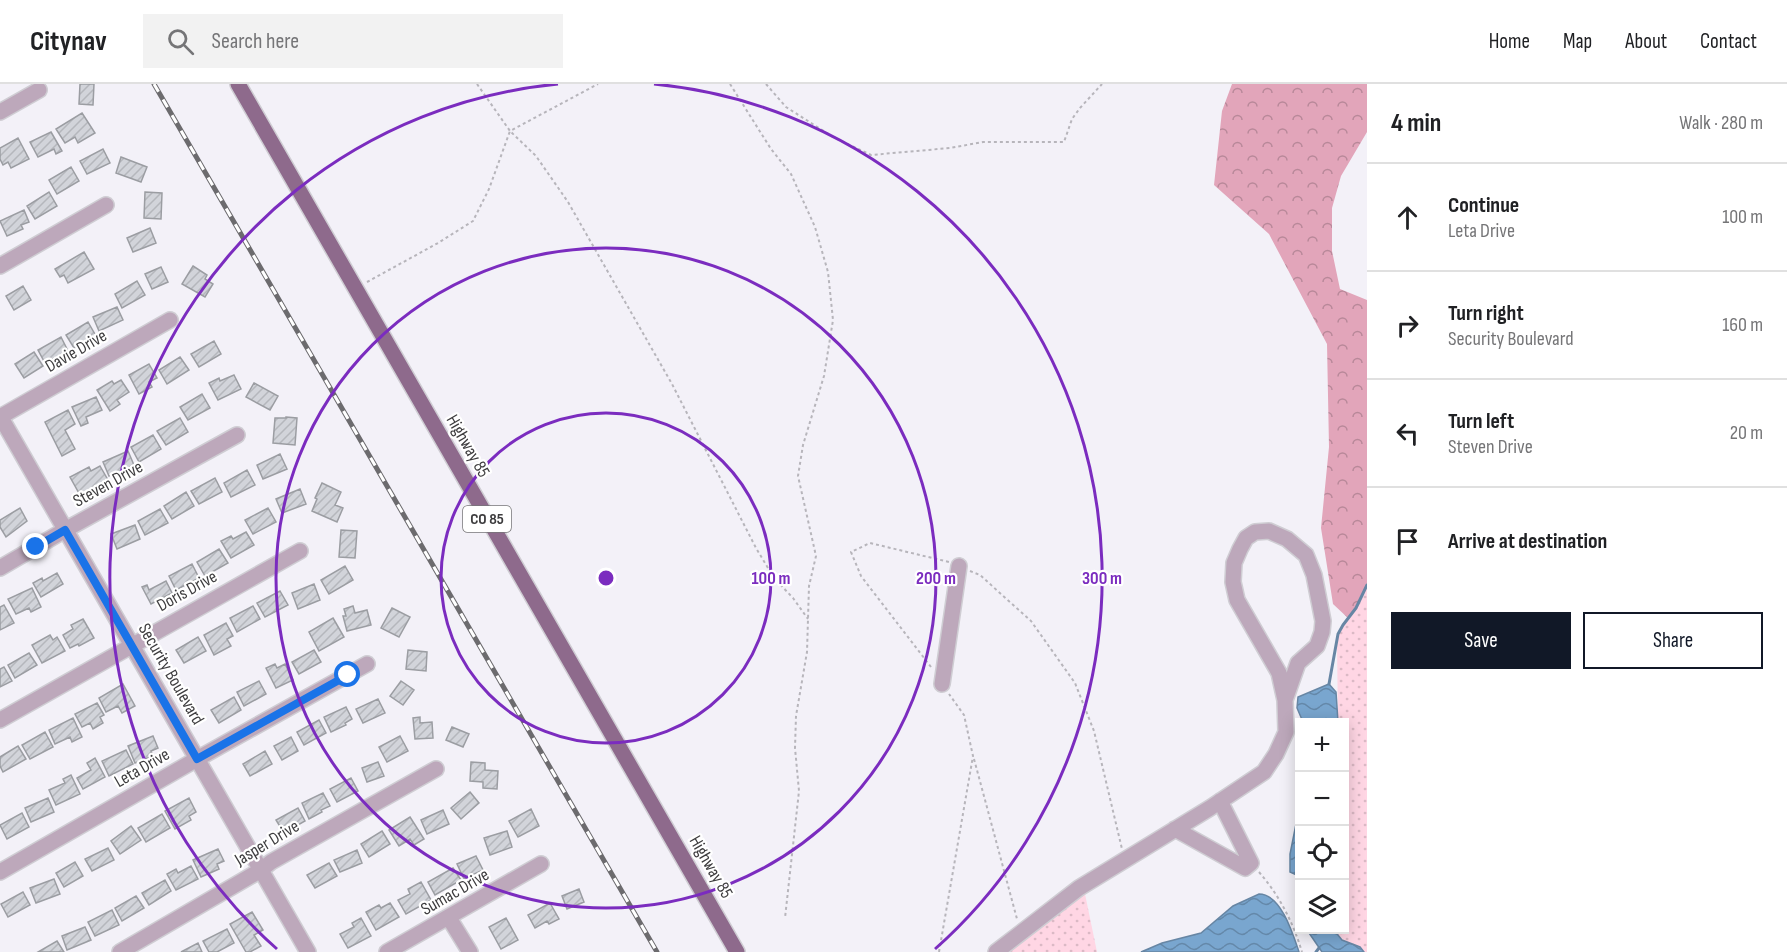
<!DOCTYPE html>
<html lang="en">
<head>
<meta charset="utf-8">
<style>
  body { margin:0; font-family:"Sofia Sans Condensed",sans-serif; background:#f2f2f2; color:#202124 }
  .controls { position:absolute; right:18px; bottom:18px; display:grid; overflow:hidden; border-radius:0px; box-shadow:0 3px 15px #0003 }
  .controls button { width:54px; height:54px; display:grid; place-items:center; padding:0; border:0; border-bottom:2px solid #e0e0e0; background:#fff; color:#202124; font:30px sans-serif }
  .stop { position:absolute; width:18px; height:18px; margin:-14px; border:4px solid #1a73e8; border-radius:50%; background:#fff }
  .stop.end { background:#1a73e8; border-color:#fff; box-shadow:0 2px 6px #0008 }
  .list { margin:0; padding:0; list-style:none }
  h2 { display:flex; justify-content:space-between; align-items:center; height:78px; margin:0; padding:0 24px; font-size:26px }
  h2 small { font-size:20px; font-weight:400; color:#757577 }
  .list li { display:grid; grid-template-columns:39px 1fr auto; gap:18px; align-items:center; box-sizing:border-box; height:108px; padding:0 24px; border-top:2px solid #e0e0e0 }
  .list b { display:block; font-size:22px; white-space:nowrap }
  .list p { margin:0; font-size:20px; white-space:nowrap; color:#757577 }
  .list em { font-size:20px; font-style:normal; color:#757577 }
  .actions { display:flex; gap:12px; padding:18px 24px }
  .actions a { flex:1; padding:14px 0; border:2px solid #111827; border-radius:0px; text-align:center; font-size:21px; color:#111827 }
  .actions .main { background:#111827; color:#fff }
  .icon { flex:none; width:33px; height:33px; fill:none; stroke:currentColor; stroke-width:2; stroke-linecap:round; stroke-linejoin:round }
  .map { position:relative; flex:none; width:1367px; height:868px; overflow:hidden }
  header { display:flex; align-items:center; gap:36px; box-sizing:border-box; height:84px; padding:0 30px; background:#fff; border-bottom:2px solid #e0e0e0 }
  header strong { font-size:28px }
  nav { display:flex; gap:33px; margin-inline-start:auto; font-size:21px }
  .search { width:420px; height:54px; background:#f2f2f2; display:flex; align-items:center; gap:15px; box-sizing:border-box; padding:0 21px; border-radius:0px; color:#757577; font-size:22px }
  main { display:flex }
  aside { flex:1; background:#fff }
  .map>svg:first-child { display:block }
  .grass { fill:url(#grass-dots) }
  .forest { fill:url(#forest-crowns) }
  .water { fill:url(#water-waves); stroke:#6786a4; stroke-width:1.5 }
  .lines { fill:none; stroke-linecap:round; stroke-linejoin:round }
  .stream { stroke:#6786a4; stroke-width:3 }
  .building { fill:url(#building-hatch); stroke:#9b9da2; stroke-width:1.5 }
  .minor-casing { stroke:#cfcdd3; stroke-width:18 }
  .major-casing { stroke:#cfcdd3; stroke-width:18 }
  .path { stroke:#b7b5bb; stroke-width:2; stroke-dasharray:3 3; stroke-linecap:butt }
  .minor { stroke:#bda8bb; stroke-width:15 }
  .major { stroke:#8e6a8c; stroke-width:15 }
  .rail-casing { stroke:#6c6b6e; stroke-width:5 }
  .rail { stroke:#fff; stroke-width:3; stroke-dasharray:9; stroke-linecap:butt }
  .route { stroke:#1a73e8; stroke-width:8 }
  .ring { fill:none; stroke:#7b2cbf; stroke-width:3 }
  .labels { text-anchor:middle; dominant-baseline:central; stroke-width:4.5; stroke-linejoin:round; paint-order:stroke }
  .shield { fill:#fff; stroke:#777678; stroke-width:1.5 }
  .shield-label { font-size:16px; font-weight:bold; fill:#3d3c3e }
  .street-label { font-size:18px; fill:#3d3c3e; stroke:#fff }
  .centre { fill:#7b2cbf; stroke:#fff; stroke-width:3 }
  .ring-label { font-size:18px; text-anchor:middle; font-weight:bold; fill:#7b2cbf; stroke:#fff; stroke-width:4.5; stroke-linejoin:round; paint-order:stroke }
</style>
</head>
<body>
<header>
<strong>Citynav</strong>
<div class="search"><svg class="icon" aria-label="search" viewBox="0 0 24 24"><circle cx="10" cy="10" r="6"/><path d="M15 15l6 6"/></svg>Search here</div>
<nav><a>Home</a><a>Map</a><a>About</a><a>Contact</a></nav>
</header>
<main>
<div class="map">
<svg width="1367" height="868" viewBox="0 0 1367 868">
  <defs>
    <pattern id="grass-dots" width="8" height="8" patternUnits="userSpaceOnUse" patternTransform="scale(1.5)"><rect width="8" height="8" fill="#ffd6e4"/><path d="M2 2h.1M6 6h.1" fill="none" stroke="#dbb9c5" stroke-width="1.8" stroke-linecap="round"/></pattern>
    <pattern id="forest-crowns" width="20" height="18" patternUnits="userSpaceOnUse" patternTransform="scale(1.5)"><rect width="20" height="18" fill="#e2a5ba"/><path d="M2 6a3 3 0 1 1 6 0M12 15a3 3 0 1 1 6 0" fill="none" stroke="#b88899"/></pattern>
    <pattern id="water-waves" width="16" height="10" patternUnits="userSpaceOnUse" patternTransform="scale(1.5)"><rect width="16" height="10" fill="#79a6cf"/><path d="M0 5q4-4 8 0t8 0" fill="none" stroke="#6488a9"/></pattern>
    <pattern id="building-hatch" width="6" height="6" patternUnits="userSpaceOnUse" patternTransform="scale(1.5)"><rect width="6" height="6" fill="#d2d4da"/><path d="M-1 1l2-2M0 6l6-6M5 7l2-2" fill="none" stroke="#b5b7bc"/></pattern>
  </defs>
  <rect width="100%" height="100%" fill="#f3f1f8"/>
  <path class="grass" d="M1367,501V868H1363L1360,863L1346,859L1334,846H1344V638H1338L1337,563L1338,550L1343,541L1356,524Z
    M1085,810L1097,868H1002Z"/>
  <path class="forest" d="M1232,0H1367V48L1341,92L1332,124V167L1340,205L1367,216V501L1349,535L1333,520L1321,444L1329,363L1327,260L1269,150L1214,101L1222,27Z"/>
  <path class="water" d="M1329,600L1336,608L1338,638H1303L1297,624L1298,613Z
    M1299,725V792L1290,788V770Z
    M1259,810C1281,810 1293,850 1299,868H1141L1162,859L1201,849L1233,822Z
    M1307,846H1334L1342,856L1360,863L1364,868H1322Z"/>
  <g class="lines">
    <path class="stream" d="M1329,600L1338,550L1343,541L1356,524L1367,501
      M1316,868L1319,864"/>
  </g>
  <path class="building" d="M80,0H94L93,21L79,20Z
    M82,29L95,49L78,59L75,53L65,59L56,45Z
    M51,48L62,67L56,70L54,65L38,73L30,58Z
    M18,54L29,75L11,84L8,78L3,81L0,75V64Z
    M103,65L110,79L87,90L80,77Z
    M121,73L147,83L141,98L116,89Z
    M71,83L79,97L57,110L49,96Z
    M49,108L57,122L35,135L27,122Z
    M145,108L162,109L161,135L144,134Z
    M24,126L29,138L21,141L23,145L7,152L0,137Z
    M150,144L156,159L133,168L127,154Z
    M84,168L94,185L68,199L64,191L60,193L55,185Z
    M193,182L207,191L205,195L213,200L205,213L182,200Z
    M161,183L168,198L152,205L145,190Z
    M137,197L145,211L122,224L115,210Z
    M23,202L31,216L14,226L6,212Z
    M117,223L123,236L99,247L93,233Z
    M88,238L96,252L74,264L66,251Z
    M61,253L68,267L45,279L38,266Z
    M214,257L221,270L199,283L191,270Z
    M34,268L43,282L24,294L15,280Z
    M180,273L189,286L167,300L159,286Z
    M149,280L157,294L149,298L152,303L139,310L129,291Z
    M234,291L241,305L218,316L209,299L219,294L220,297Z
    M121,296L129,308L117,316L120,320L110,327L97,306L112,297L114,300Z
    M254,299L278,312L270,326L246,313Z
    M202,310L210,324L188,336L180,323Z
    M96,313L102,326L86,333L88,339L81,342L72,323Z
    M68,326L75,340L65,346L75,365L62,372L45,338Z
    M286,333L297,334L295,361L273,359L275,334H286Z
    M180,334L188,348L166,361L157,347Z
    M153,351L161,365L139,378L131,363Z
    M128,367L134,381L109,392L103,378Z
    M280,370L287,385L263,395L257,381Z
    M100,382L108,396L80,411L70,393L89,383L91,387Z
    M247,386L255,401L231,413L224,399Z
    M215,394L222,408L199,420L191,407Z
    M322,399L341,408L335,421L343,424L337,438L312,427L317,415L315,414Z
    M300,405L306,420L282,429L276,415Z
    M186,408L194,422L172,435L164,422Z
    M20,424L27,437L6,453L0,443V436Z
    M268,424L276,438L253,450L245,436Z
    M160,425L168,439L145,451L138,437Z
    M135,441L140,455L117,465L111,450Z
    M341,446L357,447L355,474L339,473Z
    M246,448L254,461L231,474L221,457L231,452L233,455Z
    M219,465L228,479L205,492L197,478Z
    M192,480L199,494L176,506L169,492Z
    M345,482L353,496L329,510L321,496Z
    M57,489L63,500L41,513L33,499L42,494L43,497Z
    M166,497L172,509L151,520L142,503L147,501L149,506Z
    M314,500L320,516L298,525L292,509Z
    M32,504L41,523L31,528L29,524L16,530L8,515Z
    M280,507L288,521L265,533L257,519Z
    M4,521L14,539L0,546V523Z
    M253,522L260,535L237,548L230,534Z
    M353,522L355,529L367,526L371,541L347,547L343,532H346L344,525Z
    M392,524L410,533L399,553L381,544Z
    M333,534L344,553L319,567L309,548Z
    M83,535L94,554L79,562L78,560L70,564L63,551L73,545L71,541Z
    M226,539L233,552L227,555L231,562L214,571L204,551Z
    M50,551L53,556L57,553L65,567L42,579L32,561Z
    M198,553L206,567L184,579L176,566Z
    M314,566L321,578L299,590L292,578Z
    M408,566L427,568L426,587L406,585Z
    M29,569L37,581L15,594L8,581Z
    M275,580L277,584L285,580L293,596L276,604L266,584Z
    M4,583L12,597L0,603V585Z
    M259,597L266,610L244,622L237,608Z
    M401,597L414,606L403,621L390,612Z
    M123,600L135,622L122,629L118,622L106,628L99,614Z
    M234,613L241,626L219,639L211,626Z
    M378,615L385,629L363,639L356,625Z
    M97,619L104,631L100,633L103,639L93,645L90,639L82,643L75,630Z
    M346,623L352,635L345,639L346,641L331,648L324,633Z
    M420,633V639L432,638L433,654L415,655L413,634Z
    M73,634L82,653L72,658L70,653L55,660L49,646Z
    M319,636L326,649L304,661L297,648Z
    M452,643L469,650L463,663L446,656Z
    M45,648L53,663L30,675L22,661Z
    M153,652L158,664L151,667L153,672L135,679L128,662Z
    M400,652L408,667L387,678L379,663Z
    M291,653L298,667L282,676L274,662Z
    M18,662L26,675L3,688L0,682V673Z
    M126,666L133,680L109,692L102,677Z
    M265,667L272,680L250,692L243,680Z
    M95,674L105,693L83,705L77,694L91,686L87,679Z
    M378,678L384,692L367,698L362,684Z
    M471,678L485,679V686L498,687L497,705L483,704V698L470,697Z
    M71,691L80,710L56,721L49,706L65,699L63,695Z
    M351,694L358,707L337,718L330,705Z
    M470,708L479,719L461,735L451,724Z
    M323,709L330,722L321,726L322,728L309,735L302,719Z
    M48,714L54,728L31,738L25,724Z
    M189,714L196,728L189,732L191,736L175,745L165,727Z
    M298,724L305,737L284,749L276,736Z
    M531,725L539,742L518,753L509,737Z
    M443,726L449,740L427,750L421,736Z
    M22,729L29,743L7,755L0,741Z
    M162,730L170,744L146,758L138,744Z
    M410,733L424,755L414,761L410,755L399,762L389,746Z
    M131,742L141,756L120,770L111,757Z
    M382,747L390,760L369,773L361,760Z
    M507,747L512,763L490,771L484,754Z
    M108,764L114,776L92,787L85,775Z
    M218,765L224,777L217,780L219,785L201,793L193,776Z
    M357,766L362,779L340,788L334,776Z
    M476,772L483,786L464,795L457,780Z
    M75,778L83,792L64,803L56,789Z
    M329,779L337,792L315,804L307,791Z
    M191,782L198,795L176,806L167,790L176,785L178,789Z
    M453,784L461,796L435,811L428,798Z
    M54,795L60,810L36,819L30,804Z
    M165,796L171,807L149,821L142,809Z
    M421,798L431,816L406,830L398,816L410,810L408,805Z
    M579,805L584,818L567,825L562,812Z
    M23,808L30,821L8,833L1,820Z
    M136,812L144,824L122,837L115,824Z
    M390,819L399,833L376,846L366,828L379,821L381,824Z
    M550,819L559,835L549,840L547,837L535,844L528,831Z
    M112,826L119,841L95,852L88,838Z
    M252,828L263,846L254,851L261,862L250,868H246L230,840Z
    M361,834L371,852L348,864L340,850L354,843L352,839Z
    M506,834L518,856L501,865L489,843Z
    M85,843L91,856L67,866L62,852Z
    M227,845L234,859L217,868H209L203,857Z
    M57,857L64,868H38Z
    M198,859L202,868H181Z"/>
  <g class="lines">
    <defs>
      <path id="minor" d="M0,28L39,6
        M0,182L106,121
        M0,332L308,868
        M0,333L170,236
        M0,484L65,446L237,351
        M942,600L959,482
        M0,636L300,467
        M1175,745L1245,784L1251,779L1220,717
        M0,788L197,675L367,580
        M449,834L470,868
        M120,868L261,786L271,778L436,685
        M387,868L541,780
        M996,868L1079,804L1210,724L1264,688L1276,670L1286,648L1285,616L1279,589L1237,516L1233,498L1234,479L1240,465L1246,454L1255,448L1269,447L1287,455L1306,471L1314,491L1323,537L1322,548L1317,562L1298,579L1285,616"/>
      <path id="major" d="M238,0L737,868"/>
    </defs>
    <use href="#minor" class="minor-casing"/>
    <use href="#major" class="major-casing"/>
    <path class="path" d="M477,0L510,47L598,0
      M730,0L771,65L791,90L815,143L828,188L833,236L824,292L803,361L798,392L816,472L809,502L807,568L796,632L795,664L799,707L785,834
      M766,0L786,23L833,53L871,71L950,64L983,58H1064L1072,35L1080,24L1102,0
      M367,198L438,159L473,137L489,105L510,47L536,72L568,118L672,300L756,464L774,494L793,514L808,535
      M970,487L980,491L1031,537L1075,599L1094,647L1122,765
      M931,583L861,492L851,468L870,459L949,478
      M974,675L1017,835
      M1259,788C1279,811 1293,838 1302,868
      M939,868L973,672L964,631L949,610"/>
    <use href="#minor" class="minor"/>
    <use href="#major" class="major"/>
    <defs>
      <path id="rail" d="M154,0L657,868"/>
    </defs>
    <use href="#rail" class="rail-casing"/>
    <use href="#rail" class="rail"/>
  </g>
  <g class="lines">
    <path class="route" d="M36,463L65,446L197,675L348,591"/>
  </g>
  <g class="ring">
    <circle cx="606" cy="494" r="165"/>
    <circle cx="606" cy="494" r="330"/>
    <path d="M277 865A496 496 0 0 1 558 0M654 0A496 496 0 0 1 935 865"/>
  </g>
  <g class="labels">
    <rect class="shield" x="463" y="422" width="48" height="26" rx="4.5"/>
    <g class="shield-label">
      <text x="487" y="435">CO 85</text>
    </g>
    <g class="street-label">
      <text transform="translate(76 267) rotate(-30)">Davie Drive</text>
      <text transform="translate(468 362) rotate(60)">Highway 85</text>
      <text transform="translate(108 400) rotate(-29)">Steven Drive</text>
      <text transform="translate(187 507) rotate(-29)">Doris Drive</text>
      <text transform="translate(171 590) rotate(60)">Security Boulevard</text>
      <text transform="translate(142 684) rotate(-30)">Leta Drive</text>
      <text transform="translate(267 759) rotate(-31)">Jasper Drive</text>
      <text transform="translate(711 783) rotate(60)">Highway 85</text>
      <text transform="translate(455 808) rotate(-30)">Sumac Drive</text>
    </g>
  </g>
  <circle cx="606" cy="494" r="9" class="centre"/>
  <g class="ring-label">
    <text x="771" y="500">100 m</text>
    <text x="936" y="500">200 m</text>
    <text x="1102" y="500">300 m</text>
  </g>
</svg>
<div class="controls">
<button>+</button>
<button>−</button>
<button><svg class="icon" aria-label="locate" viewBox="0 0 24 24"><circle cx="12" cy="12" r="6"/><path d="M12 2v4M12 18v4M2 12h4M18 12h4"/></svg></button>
<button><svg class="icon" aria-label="layers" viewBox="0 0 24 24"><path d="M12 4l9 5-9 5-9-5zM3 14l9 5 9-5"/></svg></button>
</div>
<div class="stop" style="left:348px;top:591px"></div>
<div class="stop end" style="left:36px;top:463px"></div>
</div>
<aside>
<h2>4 min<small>Walk · 280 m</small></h2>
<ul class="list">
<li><svg class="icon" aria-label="ahead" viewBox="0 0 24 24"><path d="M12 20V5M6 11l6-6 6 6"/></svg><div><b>Continue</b><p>Leta Drive</p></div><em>100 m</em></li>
<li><svg class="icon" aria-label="right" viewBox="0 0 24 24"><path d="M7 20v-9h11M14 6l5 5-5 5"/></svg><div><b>Turn right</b><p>Security Boulevard</p></div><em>160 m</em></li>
<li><svg class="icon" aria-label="left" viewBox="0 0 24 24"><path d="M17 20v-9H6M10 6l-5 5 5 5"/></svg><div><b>Turn left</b><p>Steven Drive</p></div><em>20 m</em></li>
<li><svg class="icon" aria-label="arrive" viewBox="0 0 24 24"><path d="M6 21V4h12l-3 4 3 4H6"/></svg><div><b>Arrive at destination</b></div></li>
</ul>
<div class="actions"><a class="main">Save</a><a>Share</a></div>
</aside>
</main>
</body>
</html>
